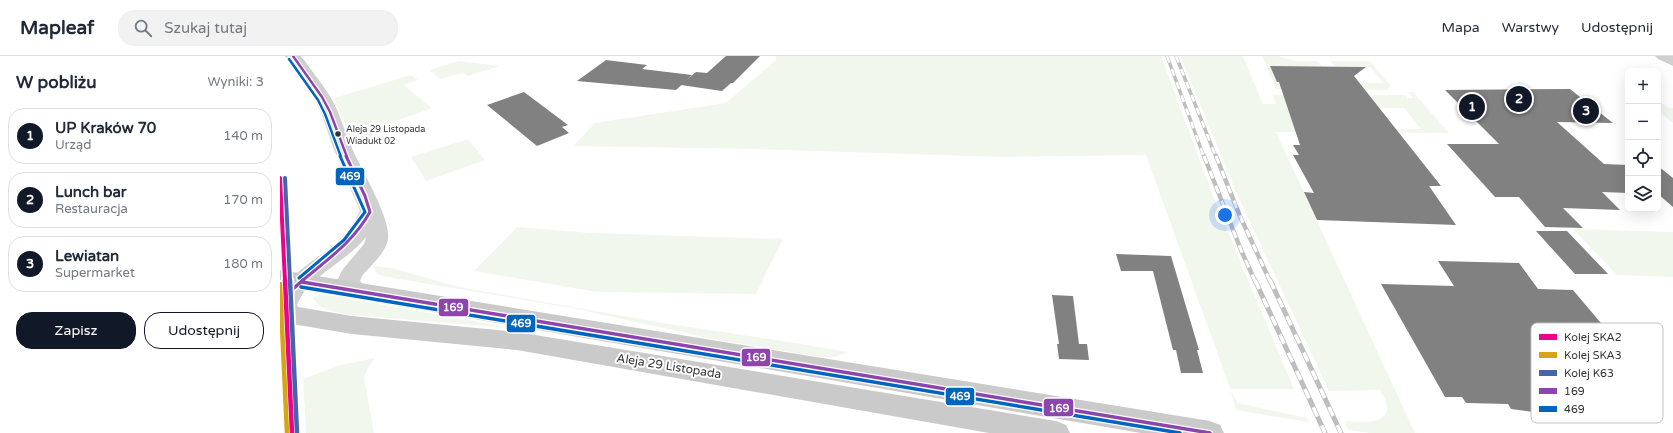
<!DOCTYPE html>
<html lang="pl">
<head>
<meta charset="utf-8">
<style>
  body { margin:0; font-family:"Varela Round",sans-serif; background:#f2f2f3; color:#1f2937 }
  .controls { position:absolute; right:12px; top:12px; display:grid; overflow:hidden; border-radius:8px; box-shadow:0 4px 16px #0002 }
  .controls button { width:36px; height:36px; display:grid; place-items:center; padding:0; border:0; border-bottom:1px solid #e0e1e3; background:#fff; color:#1f2937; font:20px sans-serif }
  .you { position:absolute; left:945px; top:159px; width:14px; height:14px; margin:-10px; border:3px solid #fff; border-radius:50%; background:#1a73e8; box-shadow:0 0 0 6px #1a73e833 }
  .badge { display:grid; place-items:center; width:26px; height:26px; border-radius:50%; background:#111827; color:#fff; font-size:13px; font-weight:700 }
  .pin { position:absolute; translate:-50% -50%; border:2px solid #fff; box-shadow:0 1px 4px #0006 }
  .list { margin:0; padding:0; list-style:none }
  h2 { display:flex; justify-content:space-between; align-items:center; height:52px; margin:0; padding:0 16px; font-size:17px }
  h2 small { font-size:13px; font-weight:400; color:#747a83 }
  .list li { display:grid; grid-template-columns:26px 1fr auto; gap:12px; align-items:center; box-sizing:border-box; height:56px; margin:0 8px 8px; padding:0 8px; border:1px solid #e0e1e3; border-radius:16px }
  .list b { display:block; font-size:15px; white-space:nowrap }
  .list p { margin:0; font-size:13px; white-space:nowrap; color:#747a83 }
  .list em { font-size:13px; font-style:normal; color:#747a83 }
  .actions { display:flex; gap:8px; padding:12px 16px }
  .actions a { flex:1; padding:9px 0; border:1px solid #111827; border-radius:16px; text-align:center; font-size:14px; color:#111827 }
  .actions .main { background:#111827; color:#fff }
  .icon { flex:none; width:22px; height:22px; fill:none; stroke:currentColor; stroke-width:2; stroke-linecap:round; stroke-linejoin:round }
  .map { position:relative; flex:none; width:1393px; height:377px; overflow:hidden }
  header { display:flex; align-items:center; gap:24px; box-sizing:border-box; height:56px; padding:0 20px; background:#fff; border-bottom:1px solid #e0e1e3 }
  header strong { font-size:19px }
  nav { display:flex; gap:22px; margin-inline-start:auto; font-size:14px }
  .search { width:280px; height:36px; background:#f2f2f3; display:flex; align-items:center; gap:10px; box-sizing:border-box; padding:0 14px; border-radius:16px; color:#747a83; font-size:15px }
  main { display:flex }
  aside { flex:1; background:#fff }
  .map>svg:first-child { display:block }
  .green { fill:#f2f7ee }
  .building { fill:#818181 }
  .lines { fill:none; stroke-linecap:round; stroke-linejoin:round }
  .secondary { fill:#d0d0d0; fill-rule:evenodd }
  .primary { fill:#cacaca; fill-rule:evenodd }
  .rail-far2-casing { stroke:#bebebe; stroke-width:3.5 }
  .rail-far1-casing { stroke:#bebebe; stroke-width:4.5 }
  .rail-casing { stroke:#bebebe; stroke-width:5 }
  .rail-far2 { stroke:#fff; stroke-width:2.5; stroke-dasharray:7; stroke-linecap:butt }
  .rail-far1 { stroke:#fff; stroke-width:3; stroke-dasharray:8; stroke-linecap:butt }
  .rail { stroke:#fff; stroke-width:3.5; stroke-dasharray:10; stroke-linecap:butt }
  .bus-1-far2-casing { stroke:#fff; stroke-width:5 }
  .bus-1-far1-casing { stroke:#fff; stroke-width:6 }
  .bus-1-casing { stroke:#fff; stroke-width:6 }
  .bus-2-far2-casing { stroke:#fff; stroke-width:5 }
  .bus-2-far1-casing { stroke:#fff; stroke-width:6 }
  .bus-2-casing { stroke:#fff; stroke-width:6 }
  .bus-1-far2 { stroke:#8e44ad; stroke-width:2.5 }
  .bus-1-far1 { stroke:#8e44ad; stroke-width:3 }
  .bus-1 { stroke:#8e44ad; stroke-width:3.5 }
  .bus-2-far2 { stroke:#0065bd; stroke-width:2.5 }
  .bus-2-far1 { stroke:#0065bd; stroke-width:3 }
  .bus-2 { stroke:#0065bd; stroke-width:3.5 }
  .rail-1-far1-casing { stroke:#fff; stroke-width:7 }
  .rail-1-casing { stroke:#fff; stroke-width:8 }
  .rail-2-casing { stroke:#fff; stroke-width:8 }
  .rail-3-far1-casing { stroke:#fff; stroke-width:7 }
  .rail-3-casing { stroke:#fff; stroke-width:8 }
  .rail-1-far1 { stroke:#ed028c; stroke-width:4 }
  .rail-1 { stroke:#ed028c; stroke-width:4.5 }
  .rail-2 { stroke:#d5a517; stroke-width:4.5 }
  .rail-3-far1 { stroke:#4464ac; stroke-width:4 }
  .rail-3 { stroke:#4464ac; stroke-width:4.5 }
  .bus-dot { fill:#333; stroke:#fff; stroke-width:1.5 }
  .labels { text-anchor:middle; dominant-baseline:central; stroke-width:4; stroke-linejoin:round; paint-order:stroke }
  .bus-label { font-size:9px; fill:#333; stroke:#fff; text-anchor:start }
  .near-street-label { font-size:12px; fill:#333; stroke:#fff }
  .key { fill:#fff; stroke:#c2c2c2; stroke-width:1 }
  .key-label { font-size:11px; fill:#333 }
  .line-badge { stroke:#fff; stroke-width:1.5 }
  .badge-label { font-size:11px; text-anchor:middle; font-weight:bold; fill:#fff }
</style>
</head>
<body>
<header>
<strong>Mapleaf</strong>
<div class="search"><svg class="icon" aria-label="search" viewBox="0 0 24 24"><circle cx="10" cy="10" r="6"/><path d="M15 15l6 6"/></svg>Szukaj tutaj</div>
<nav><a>Mapa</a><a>Warstwy</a><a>Udostępnij</a></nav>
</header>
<main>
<aside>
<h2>W pobliżu<small>Wyniki: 3</small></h2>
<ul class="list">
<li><span class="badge">1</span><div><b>UP Kraków 70</b><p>Urząd</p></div><em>140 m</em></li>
<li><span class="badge">2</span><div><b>Lunch bar</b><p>Restauracja</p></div><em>170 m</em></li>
<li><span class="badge">3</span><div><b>Lewiatan</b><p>Supermarket</p></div><em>180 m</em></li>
</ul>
<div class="actions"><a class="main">Zapisz</a><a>Udostępnij</a></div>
</aside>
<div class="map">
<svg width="1393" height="377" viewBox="0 0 1393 377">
  <rect width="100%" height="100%" fill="#fff"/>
  <path class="green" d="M496,0H881L935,145L1014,333H950L958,347L1027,362L1028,366L956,354L950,332L866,99L720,101L473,93L293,90L315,67L446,47L496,4Z
    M900,0H963L983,48H996L993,39H1063L1008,52L1015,72L1141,73L1124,52H1087L1077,39H1125L1127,42H1133L1128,36H1133L1169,77L996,76L1135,377H1090L1068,374L1064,366C1077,365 1102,370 1107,355L1106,345L1100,334L1049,335L957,138Z
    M982,0H998L1015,5H1038L1042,10H990L997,26L1103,27L1090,11L1054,10L1050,5H1090L1111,30L1107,34L996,33Z
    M178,5L220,10L188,20L183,17L160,23L149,14Z
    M131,19L138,24L124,29L152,52L107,68L108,73L73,88L54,42Z
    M1378,45L1389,52H1393V67L1378,55Z
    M188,83L205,104L146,125L131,101Z
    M237,171L311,177L503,183L476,238L317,236L194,215Z
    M1293,173L1393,176V221L1337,219Z
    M93,210L112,212L179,231L383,267L509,286L568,296L555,301H540L433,283L292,252L107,221L97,218Z
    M39,239H48L231,272L72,259C60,257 38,254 33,242Z
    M95,302L88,312L84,321L94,377H26L23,323L60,309Z"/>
  <path class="building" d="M446,0H480L453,27H451L442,35L401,29L416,16L427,17Z
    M326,4L367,9L362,13L412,19L396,34L297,25Z
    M990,10L1086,11L1074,20L1161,130H1149L1176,169L1037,164L1024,136L1034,137L1013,99H1019L1013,89H1020L999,26H997Z
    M1290,33L1333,67L1277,66L1324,108L1348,109V137L1322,136L1340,154L1283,152L1303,172L1265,171L1239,141H1215L1167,88H1219L1165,34Z
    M244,36L288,69L282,71L289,77L257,90L207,49Z
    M1378,110L1393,122V151L1378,138Z
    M1256,175H1287L1328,218H1295Z
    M836,198L891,200L919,294H917L923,317H901L896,294H893L873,215H841Z
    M1158,205L1239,207L1258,233L1293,234L1358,311L1270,308L1300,362L1231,353L1228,348L1186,347L1182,341H1165L1101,228L1174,230Z
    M772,239L793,240L799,288H807L809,304L779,303L777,288H779Z"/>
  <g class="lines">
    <path class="secondary" d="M5,0H21C31,14 42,27 51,42C60,57 64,74 71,90C80,112 111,161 108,183C106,197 90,210 82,220L80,225L88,234L84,240C73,243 59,239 56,226L63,213L84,188L86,181C68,205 28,220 17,249L22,258L19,264L10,267L1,264L0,262V235C17,212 43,200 63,181C71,173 75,164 80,155L53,91L41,56L34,41Z
      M1375,0H1393V10L1378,3Z"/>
    <path class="primary" d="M0,214L930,365L940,369L944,377H861L0,230Z
      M0,248L72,260L237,276L776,365L786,369L790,377H709L237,294L72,278L0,266Z"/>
    <defs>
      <path id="rail-far2" d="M887,0L924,101
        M896,0L936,101"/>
      <path id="rail-far1" d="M924,100L961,194L975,225
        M936,100L959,158L990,225"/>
      <path id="rail" d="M975,224L1045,377
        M990,224L1061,377"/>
    </defs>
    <use href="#rail-far2" class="rail-far2-casing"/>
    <use href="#rail-far1" class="rail-far1-casing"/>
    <use href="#rail" class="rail-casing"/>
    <use href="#rail-far2" class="rail-far2"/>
    <use href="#rail-far1" class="rail-far1"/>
    <use href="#rail" class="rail"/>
    <defs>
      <path id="bus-1-far2" d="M13,0L42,41L50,56L67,101"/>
      <path id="bus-1-far1" d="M22,225C48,203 73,186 90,156L85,140L66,100"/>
      <path id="bus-1" d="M22,226L930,377
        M7,242L13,233L23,224"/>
      <path id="bus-2-far2" d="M9,3L38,44L45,58L61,101"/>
      <path id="bus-2-far1" d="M19,222L64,184L85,156L60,100"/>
      <path id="bus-2" d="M21,231L900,377"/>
    </defs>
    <use href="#bus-1-far2" class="bus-1-far2-casing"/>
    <use href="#bus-1-far1" class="bus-1-far1-casing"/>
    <use href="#bus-1" class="bus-1-casing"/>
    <use href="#bus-2-far2" class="bus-2-far2-casing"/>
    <use href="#bus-2-far1" class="bus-2-far1-casing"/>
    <use href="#bus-2" class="bus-2-casing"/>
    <use href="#bus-1-far2" class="bus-1-far2"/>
    <use href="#bus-1-far1" class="bus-1-far1"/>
    <use href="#bus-1" class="bus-1"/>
    <use href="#bus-2-far2" class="bus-2-far2"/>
    <use href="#bus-2-far1" class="bus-2-far1"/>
    <use href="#bus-2" class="bus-2"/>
    <defs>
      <path id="rail-1-far1" d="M0,122L5,225"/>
      <path id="rail-1" d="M5,224L12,377"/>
      <path id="rail-2" d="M0,228L7,377"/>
      <path id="rail-3-far1" d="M5,122L10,225"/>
      <path id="rail-3" d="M10,224L17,377"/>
    </defs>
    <use href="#rail-1-far1" class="rail-1-far1-casing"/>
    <use href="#rail-1" class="rail-1-casing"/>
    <use href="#rail-2" class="rail-2-casing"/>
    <use href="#rail-3-far1" class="rail-3-far1-casing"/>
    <use href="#rail-3" class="rail-3-casing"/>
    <use href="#rail-1-far1" class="rail-1-far1"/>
    <use href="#rail-1" class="rail-1"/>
    <use href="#rail-2" class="rail-2"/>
    <use href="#rail-3-far1" class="rail-3-far1"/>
    <use href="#rail-3" class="rail-3"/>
  </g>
  <circle class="bus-dot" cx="58" cy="78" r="3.5"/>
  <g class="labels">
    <g class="bus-label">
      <text x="66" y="73">Aleja 29 Listopada<tspan x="66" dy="12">Wiadukt 02</tspan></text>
    </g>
    <g class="near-street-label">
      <text transform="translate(389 310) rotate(9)">Aleja 29 Listopada</text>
    </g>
  </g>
  <rect x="1251" y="267" width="132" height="100" rx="6" class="key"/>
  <rect x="1259" y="278" width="18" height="6" fill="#ed028c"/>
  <rect x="1259" y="296" width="18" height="6" fill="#d5a517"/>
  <rect x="1259" y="314" width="18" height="6" fill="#4464ac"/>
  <rect x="1259" y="332" width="18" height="6" fill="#8e44ad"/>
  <rect x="1259" y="350" width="18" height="6" fill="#0065bd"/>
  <g class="key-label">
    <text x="1284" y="285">Kolej SKA2</text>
    <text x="1284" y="303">Kolej SKA3</text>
    <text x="1284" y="321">Kolej K63</text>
    <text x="1284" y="339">169</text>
    <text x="1284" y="357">469</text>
  </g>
  <g class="line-badge">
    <rect x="55" y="111" width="30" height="19" rx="4" fill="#0065bd"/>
    <rect x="158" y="242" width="31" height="19" rx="4" fill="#8e44ad"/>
    <rect x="226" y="258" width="30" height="19" rx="4" fill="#0065bd"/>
    <rect x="461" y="292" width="30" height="19" rx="4" fill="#8e44ad"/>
    <rect x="665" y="331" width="30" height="19" rx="4" fill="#0065bd"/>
    <rect x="763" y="342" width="31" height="19" rx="4" fill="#8e44ad"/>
  </g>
  <g class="badge-label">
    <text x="70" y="124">469</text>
    <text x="173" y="255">169</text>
    <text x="241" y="271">469</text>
    <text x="476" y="305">169</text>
    <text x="680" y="344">469</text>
    <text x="779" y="356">169</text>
  </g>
</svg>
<div class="controls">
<button>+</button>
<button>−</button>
<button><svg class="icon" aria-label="locate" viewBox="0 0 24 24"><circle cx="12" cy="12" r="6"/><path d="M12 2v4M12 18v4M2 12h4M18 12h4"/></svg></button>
<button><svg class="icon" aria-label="layers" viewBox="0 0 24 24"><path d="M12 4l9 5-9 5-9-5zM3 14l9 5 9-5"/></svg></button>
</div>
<div class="you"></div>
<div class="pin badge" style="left:1192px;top:51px">1</div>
<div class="pin badge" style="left:1239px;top:43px">2</div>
<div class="pin badge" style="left:1306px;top:55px">3</div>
</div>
</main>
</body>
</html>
